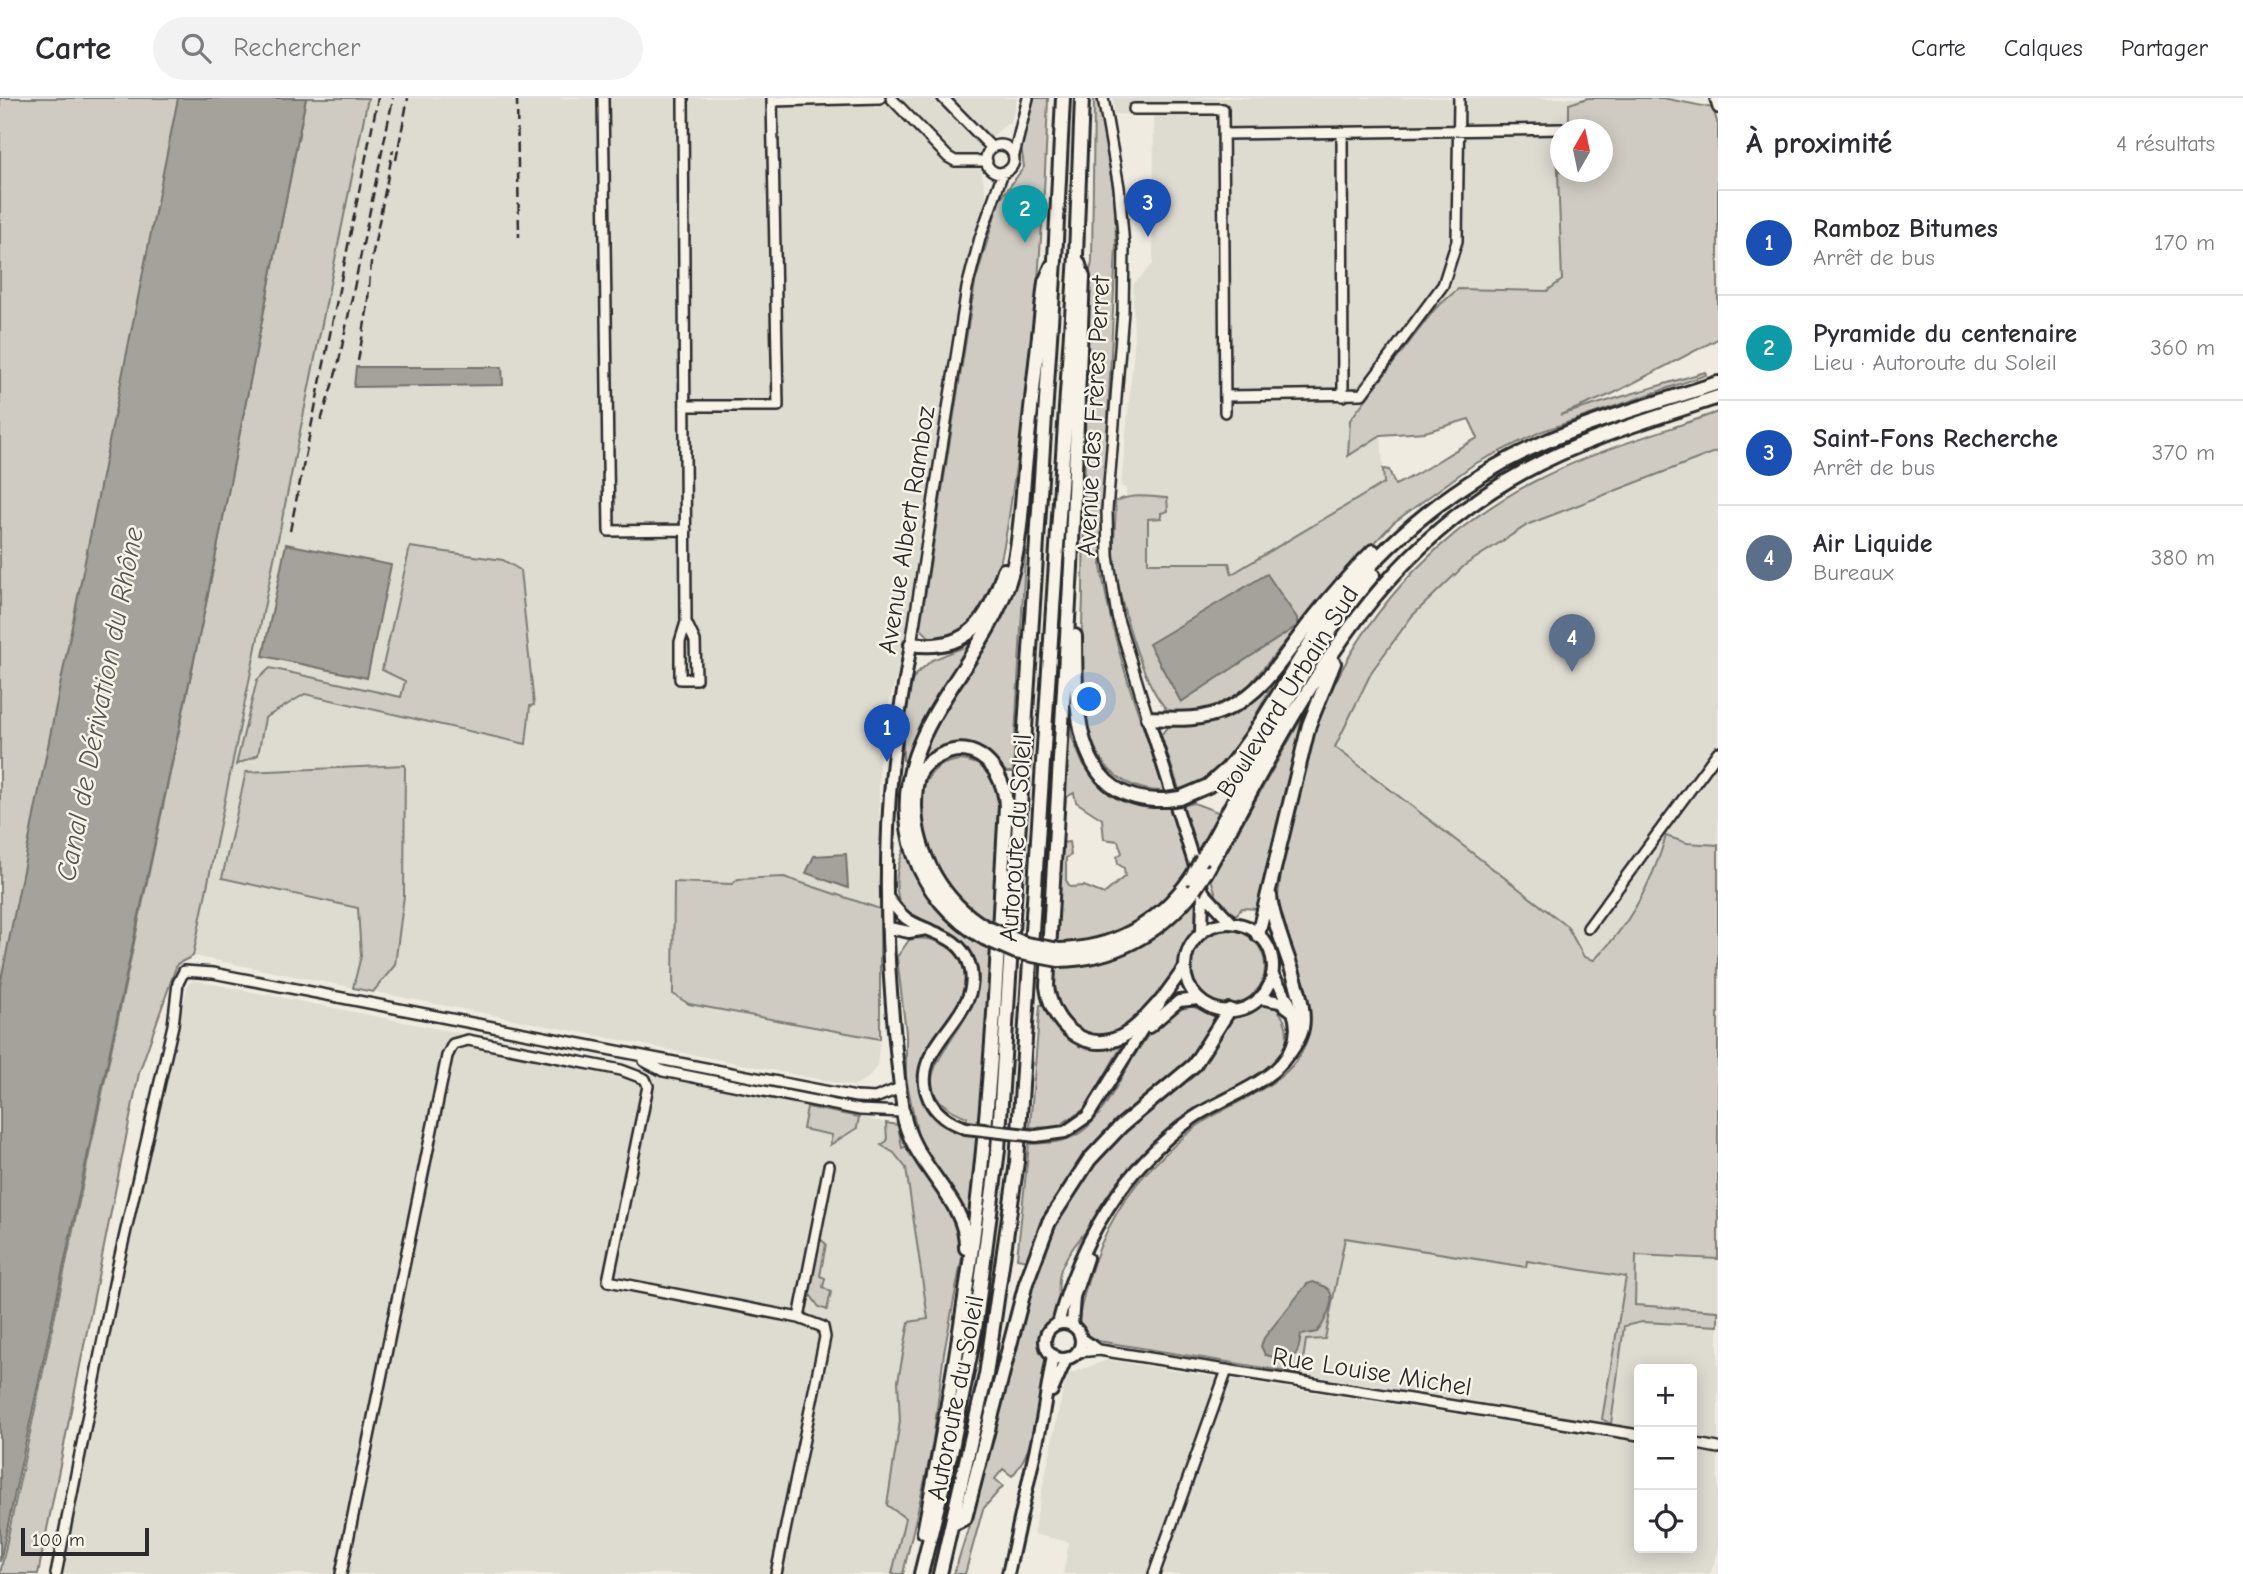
<!DOCTYPE html>
<html lang="fr">
<head>
<meta charset="utf-8">
<style>
  body { margin:0; font-family:"Comic Neue",sans-serif; background:#f2f2f3; color:#2b2b33 }
  .controls { position:absolute; right:21px; bottom:21px; display:grid; overflow:hidden; border-radius:7px; box-shadow:0 4px 18px #0003 }
  .controls button { width:63px; height:63px; display:grid; place-items:center; padding:0; border:0; border-bottom:2px solid #e1e1e2; background:#fff; color:#2b2b33; font:35px sans-serif }
  .compass { position:absolute; left:1550px; top:21px; width:63px; height:63px; border-radius:50%; background:#fff; box-shadow:0 4px 18px #0003; rotate:9deg }
  .scale { position:absolute; left:21px; bottom:18px; width:128px; box-sizing:border-box; padding-left:7px; border:4px solid #2b2b2b; border-top:0; font-size:19px; line-height:24px; white-space:nowrap; color:#2b2b2b; -webkit-text-stroke:5px #f7f3e8; paint-order:stroke }
  .you { position:absolute; left:1090px; top:602px; width:24px; height:24px; margin:-18px; border:5px solid #fff; border-radius:50%; background:#1a73e8; box-shadow:0 0 0 10px #1a73e833 }
  .badge { display:grid; place-items:center; width:46px; height:46px; border-radius:50%; background:#db2777; color:#fff; font-size:23px; font-weight:700 }
  .pin { position:absolute; translate:-50% -58px; filter:drop-shadow(0 2px 4px #0008) }
  .pin::after { content:''; position:absolute; top:37px; width:24px; height:21px; background:inherit; clip-path:polygon(0 0,100% 0,50% 100%) }
  .list { margin:0; padding:0; list-style:none }
  h2 { display:flex; justify-content:space-between; align-items:center; height:91px; margin:0; padding:0 28px; font-size:30px }
  h2 small { font-size:23px; font-weight:400; color:#7c7c81 }
  .list li { display:grid; grid-template-columns:46px 1fr auto; gap:21px; align-items:center; box-sizing:border-box; height:105px; padding:0 28px; border-top:2px solid #e1e1e2 }
  .list b { display:block; font-size:26px; white-space:nowrap }
  .list p { margin:0; font-size:23px; white-space:nowrap; color:#7c7c81 }
  .list em { font-size:23px; font-style:normal; color:#7c7c81 }
  .icon { flex:none; width:38px; height:38px; fill:none; stroke:currentColor; stroke-width:2; stroke-linecap:round; stroke-linejoin:round }
  .map { position:relative; flex:none; width:1718px; height:1476px; overflow:hidden }
  header { display:flex; align-items:center; gap:42px; box-sizing:border-box; height:98px; padding:0 35px; background:#fff; border-bottom:2px solid #e1e1e2 }
  header strong { font-size:33px }
  nav { display:flex; gap:38px; margin-inline-start:auto; font-size:24px }
  .search { width:490px; height:63px; background:#f2f2f3; display:flex; align-items:center; gap:18px; box-sizing:border-box; padding:0 24px; border-radius:38px; color:#7c7c81; font-size:26px }
  main { display:flex }
  aside { flex:1; background:#fff }
  .map>svg:first-child { display:block }
  .built { fill:#dedbd1 }
  .green { fill:#cfcbc2; stroke:#7d7b76; stroke-width:2 }
  .water { fill:#a4a29a; stroke:#74726e; stroke-width:2 }
  .lines { fill:none; stroke-linecap:round; stroke-linejoin:round }
  .minor-casing { stroke:#2b2b2b; stroke-width:14 }
  .major-casing { stroke:#2b2b2b; stroke-width:16 }
  .highway-casing { stroke:#2b2b2b; stroke-width:18 }
  .minor { stroke:#f7f3e8; stroke-width:9 }
  .major { stroke:#f7f3e8; stroke-width:10 }
  .highway { stroke:#f7f3e8; stroke-width:12 }
  .rail { stroke:#2b2b2b; stroke-width:2.5; stroke-dasharray:10 5; stroke-linecap:butt }
  .major-bridge-casing { stroke:#2b2b2b; stroke-width:16; stroke-linecap:butt }
  .highway-bridge-casing { stroke:#2b2b2b; stroke-width:18; stroke-linecap:butt }
  .major-bridge { stroke:#f7f3e8; stroke-width:10 }
  .highway-bridge { stroke:#f7f3e8; stroke-width:12 }
  .labels { text-anchor:middle; dominant-baseline:central; stroke-width:5; stroke-linejoin:round; paint-order:stroke }
  .street-label { font-size:26px; fill:#2b2b2b; stroke:#f7f3e8 }
  .water-label { font-size:28px; font-style:italic; fill:#555552; stroke:#f7f3e8 }
</style>
</head>
<body>
<header>
<strong>Carte</strong>
<div class="search"><svg class="icon" aria-label="search" viewBox="0 0 24 24"><circle cx="10" cy="10" r="6"/><path d="M15 15l6 6"/></svg>Rechercher</div>
<nav><a>Carte</a><a>Calques</a><a>Partager</a></nav>
</header>
<main>
<div class="map">
<svg width="1718" height="1476" viewBox="0 0 1718 1476">
  <rect width="100%" height="100%" fill="#efebe0"/>
  <filter id="ink" filterUnits="userSpaceOnUse"><feTurbulence type="fractalNoise" baseFrequency=".0143" numOctaves="2"/><feDisplacementMap in="SourceGraphic" scale="14" xChannelSelector="R" yChannelSelector="G"/><feConvolveMatrix kernelMatrix="1 2 1 2 8 2 1 2 1" color-interpolation-filters="sRGB"/></filter>
  <g filter="url(#ink)">
    <path class="built" d="M368,0H1017L1012,21L982,47L979,58L987,103L969,160L905,546L885,621L879,666L881,931L877,968L868,980L853,988L193,858Z
      M1113,0H1588L1569,7V31L1560,32V45L1557,47L1562,182L1547,193L1458,191L1381,337L1384,385L1380,406L1232,477L1148,465L1126,407V390L1121,388L1134,249L1133,187L1153,166L1154,17L1114,16Z
      M1718,353V1343L1692,1338V1271H1639V1330L1098,1243L1086,1237L1078,1225L1318,941L1302,717L1372,573L1412,518L1466,467L1529,426Z
      M193,882L620,967L656,978L898,1027L928,1222L911,1390L894,1476H50L57,1442L68,1443L139,1098L188,886Z
      M1107,1262L1639,1345V1450H1692V1353L1718,1357V1454L1710,1476H1063L1069,1444L1033,1436L1066,1277Z"/>
    <path class="green" d="M0,0H248L0,1208Z
      M306,0H368L193,858L177,866L139,975L38,1476H0L207,501Z
      M1034,0H1048C1044,126 1035,251 1015,376C1008,423 1004,477 978,519C967,536 951,538 933,543L920,530L975,185L999,103L1024,69L1020,40Z
      M1094,0H1098L1115,102L1116,149L1101,468C1112,545 1139,619 1166,693C1136,694 1111,681 1097,654C1073,607 1083,542 1083,491C1084,388 1086,286 1088,183L1092,164Z
      M1588,0H1663L1713,10L1718,27V241L1612,296L1560,317L1705,274L1706,277L1540,334L1474,366L1393,425L1306,519L1250,586L1231,601L1206,612L1170,615C1140,586 1117,495 1114,453C1113,436 1117,421 1115,404C1129,395 1150,399 1167,400L1168,413L1161,415V420L1148,421V465H1229L1232,476L1384,385L1383,371L1389,372L1395,387C1425,374 1448,354 1478,340L1469,321L1425,334L1381,337L1348,358L1350,322L1435,211L1458,191L1547,193L1562,182L1557,47L1560,45V74H1602V32L1569,31V6Z
      M1718,314V353L1529,426L1465,467L1412,518L1372,573L1335,649L1567,828L1584,859L1594,862C1629,828 1652,785 1666,738L1687,745L1718,747V1161L1636,1157L1635,1207L1718,1213V1228L1642,1224L1624,1228L1611,1326L1602,1321L1626,1179L1527,1163L1526,1169L1345,1140L1325,1241L1306,1242L1301,1276L1098,1243L1086,1237L1078,1225C1089,1164 1113,1104 1160,1061C1171,1050 1183,1039 1196,1029C1233,1001 1302,986 1309,932C1311,913 1285,836 1278,813V798C1287,731 1301,654 1331,593C1373,504 1447,428 1535,383C1593,353 1656,336 1718,314Z
      M1029,388L1013,674H1006L990,655L965,645L949,646L920,664L903,662V634L910,587L916,576L932,562L962,550L976,536L979,538L995,531L1010,495Z
      M410,449L503,462L520,472L534,607L530,608L526,646L305,596L265,620L258,657L236,667L257,582L270,570L401,599L405,583L382,572Z
      M1282,569C1257,611 1232,681 1179,691L1161,637L1168,628L1203,625Z
      M1069,605H1071L1072,639L1082,664L1100,686L1130,704L1174,710L1194,705L1223,716C1183,783 1145,851 1054,844L1061,745L1069,744L1071,757L1066,760V782L1070,789L1084,788L1104,796L1125,778L1124,770L1118,766L1117,759L1122,755L1118,743L1104,741L1102,721L1076,704L1074,695L1065,700Z
      M1308,609L1310,612L1261,802L1257,811L1242,810L1237,816H1228L1220,809L1211,781Z
      M960,662C975,663 989,670 995,684C1004,703 995,800 993,827C976,816 960,804 948,788C924,753 897,669 960,662Z
      M405,667L404,798L395,867L373,894L353,890L361,858L358,810L222,780L246,674Z
      M905,749C923,793 948,829 990,852L981,1025L970,1119L961,1131L962,1159L944,1255L932,1351L903,1476H892L905,1420L887,1407L900,1323L898,1283L909,1224L928,1221L906,1070L894,1055L881,1047L887,1043L886,1025L898,1027L902,1050L919,1044L906,980V935L897,859L909,842C939,834 974,859 964,893C957,913 939,929 929,947C915,971 915,1008 940,1026C945,1029 957,1033 964,1036L967,1019C861,979 1036,910 957,839C942,826 920,823 903,814C893,791 895,772 905,749Z
      M784,779L880,811V941L689,906L673,896L674,784L732,786L738,781Z
      M1197,800L1200,829C1179,847 1187,857 1175,875C1157,903 1115,958 1077,933C1055,918 1052,895 1052,870C1115,863 1156,850 1197,800Z
      M1191 869a37 37 0 1 1 74 0a37 37 0 1 1-74 0Z
      M1046,906C1061,945 1081,952 1121,949L1086,1010L1055,1030L1030,1029L1040,907Z
      M1192,908L1216,919L1204,946L1184,970L1098,1045L1035,1143L1028,1162L1017,1160L1029,1046C1048,1045 1069,1045 1085,1031C1122,1000 1138,917 1192,908Z
      M1261,908H1274C1292,925 1291,950 1271,967C1246,988 1211,999 1184,1019C1145,1049 1118,1087 1090,1127C1080,1142 1067,1154 1061,1171C1056,1186 1060,1198 1059,1213C1050,1225 1037,1234 1043,1250C1046,1257 1048,1260 1047,1267C1040,1303 1037,1350 1012,1378L1003,1371L995,1381L1003,1388L983,1411L965,1476H954L973,1415L1038,1165L1058,1118L1090,1070L1127,1032L1195,975L1230,922Z
      M807,1009L859,1019L857,1030L830,1047L832,1037L803,1031Z
      M819,1140L826,1146L820,1178L825,1180L823,1189L831,1194L827,1212L819,1209L809,1195Z"/>
    <path class="water" d="M178,0H306L207,501L0,1464V887Z
      M356,269H502L503,287L354,289Z
      M286,446L391,467L367,580L263,558Z
      M1267,476L1297,520V528L1181,604L1149,546Z
      M846,756L848,790L806,775L814,758Z
      M1313,1184C1318,1186 1326,1188 1329,1192C1337,1202 1323,1227 1317,1234L1301,1237C1299,1249 1299,1257 1287,1262L1265,1257L1261,1248L1264,1240L1307,1186Z"/>
    <g class="lines">
      <defs>
        <path id="minor" d="M603,0L609,433L686,432
          M683,0L686,524L680,544V581H696L695,543L686,524
          M891,0L948,59L955,63H987
          M943,0L992,50
          M1103,0L1119,89L1124,149L1123,213L1107,412L1108,458L1117,518L1148,620
          M1715,0L1718,10
          M772,3L880,0
          M1134,11H1223L1225,314
          M1342,34L1343,298
          M1224,36L1564,31
          M986 61a14 14 0 1 1 28 0a14 14 0 1 1-28 0Z
          M1014,57L1028,0
          M1226,298L1362,296L1443,187L1457,143L1459,0
          M687,308H778L772,0
          M911,546L967,190L980,140L1003,74
          M1588,830L1718,654
          M644,963L663,973L860,1012L903,1014
          M799,1220L829,1068
          M1081,1240L1099,1252
          M1078,1254L1099,1252L1639,1337
          M1692,1345L1718,1350
          M56,1476L117,1171L173,927L178,885L184,873L213,875L856,999L875,1000L900,990
          M341,1476L447,958L453,946L468,942L621,972L645,981L648,988L608,1183L799,1220L823,1229L825,1239L822,1254L776,1476
          M1154,1476L1227,1272"/>
        <path id="major" d="M1148,620L1203,793L1202,834
          M1203,794L1232,825
          M888,800C894,808 901,818 910,823C932,836 959,837 969,865C988,919 905,946 929,1001C936,1016 950,1025 966,1030
          M1185 869a44 44 0 1 1 88 0a44 44 0 1 1-88 0Z
          M889,830L909,834L927,831
          M1259,900L1280,904L1292,913
          M1149,929L1179,903L1199,901
          M903,1014C889,902 881,786 892,673C896,630 904,589 911,546
          M1036,1038L1065,1034L1088,1018L1158,906L1185,869
          M1045 1243a18 18 0 1 1 36 0a18 18 0 1 1-36 0Z
          M1058,1226C1079,1144 1124,1069 1193,1020C1223,999 1277,985 1292,949C1304,921 1286,898 1272,876
          M1072,1227L1074,1199L1087,1160
          M1052,1293L1066,1261
          M1008,1476L1042,1322L1053,1257"/>
        <path id="highway" d="M1078,164L1083,179L1071,469L1047,888C1051,924 1083,957 1121,939C1135,932 1147,918 1158,906
          M1075,538C1076,604 1070,706 1166,702
          M911,546C968,554 989,523 1004,472
          M1148,620C1175,621 1203,623 1227,611C1265,594 1287,553 1312,522C1331,498 1351,475 1373,453
          M1180,700L1208,688L1227,671C1267,624 1295,562 1333,512C1388,439 1463,379 1547,343C1603,319 1661,304 1718,285
          M1202,761C1255,669 1303,556 1373,477
          M1206,774C1294,619 1361,461 1525,373C1585,340 1653,321 1718,299
          M1270,798C1273,834 1309,898 1302,930C1301,939 1295,946 1290,954
          M1258,837L1309,627L1334,565
          M984,840C952,822 926,792 914,756C877,637 986,575 1013,470C1021,437 1022,403 1025,370C1031,308 1038,246 1045,184L1052,168
          M1059,852C1116,851 1159,825 1191,780
          M1059,862C1116,861 1159,836 1194,792
          M903,1014C911,1068 968,1101 966,1150
          M953,1426L965,1420L1026,1185L1049,1124L1089,1062L1121,1028L1194,967L1229,912
          M924,1434C948,1311 970,1187 982,1062C994,945 999,826 1006,708C1005,673 976,638 939,658C931,662 923,668 919,676C915,685 915,698 915,708C916,757 943,804 985,829
          M921,1476L952,1350L975,1232L998,1052L1055,162L1063,0
          M940,1476L986,1277L1017,1064L1076,157L1082,0"/>
      </defs>
      <use href="#minor" class="minor-casing"/>
      <use href="#major" class="major-casing"/>
      <use href="#highway" class="highway-casing"/>
      <use href="#minor" class="minor"/>
      <use href="#major" class="major"/>
      <use href="#highway" class="highway"/>
      <path class="rail" d="M517,0L519,139
        M396,62L408,0
        M358,263L367,213L371,165L393,52
        M321,323L338,268L393,0
        M290,433L378,0"/>
      <defs>
        <path id="major-bridge" d="M966,1030L1036,1038"/>
        <path id="highway-bridge" d="M1166,702L1180,700
          M1191,780L1202,761
          M1194,792L1206,774
          M985,829L1026,846L1059,852
          M984,840L1016,854L1059,862"/>
      </defs>
      <use href="#major-bridge" class="major-bridge-casing"/>
      <use href="#highway-bridge" class="highway-bridge-casing"/>
      <use href="#major-bridge" class="major-bridge"/>
      <use href="#highway-bridge" class="highway-bridge"/>
    </g>
  </g>
  <g class="labels">
    <g class="street-label">
      <text transform="translate(1094 318) rotate(-87)">Avenue des Frères Perret</text>
      <text transform="translate(907 432) rotate(-81)">Avenue Albert Ramboz</text>
      <text transform="translate(1288 594) rotate(-58)">Boulevard Urbain Sud</text>
      <text transform="translate(1016 740) rotate(-86)">Autoroute du Soleil</text>
      <text transform="translate(1372 1274) rotate(9)">Rue Louise Michel</text>
      <text transform="translate(956 1300) rotate(-79)">Autoroute du Soleil</text>
    </g>
    <g class="water-label">
      <text transform="translate(100 606) rotate(-79)">Canal de Dérivation du Rhône</text>
    </g>
  </g>
</svg>
<div class="controls">
<button>+</button>
<button>−</button>
<button><svg class="icon" aria-label="locate" viewBox="0 0 24 24"><circle cx="12" cy="12" r="6"/><path d="M12 2v4M12 18v4M2 12h4M18 12h4"/></svg></button>
</div>
<svg class="compass" viewBox="-18 -18 36 36"><path d="M0-13l5 13h-10z" fill="#e53935"/><path d="M0 13l5-13h-10z" fill="#7c7c81"/></svg>
<div class="scale">100 m</div>
<div class="you"></div>
<div class="pin badge" style="left:887px;top:664px;background:#1a4fb4">1</div>
<div class="pin badge" style="left:1025px;top:145px;background:#0f9aa8">2</div>
<div class="pin badge" style="left:1148px;top:139px;background:#1a4fb4">3</div>
<div class="pin badge" style="left:1572px;top:574px;background:#5c6f8a">4</div>
</div>
<aside>
<h2>À proximité<small>4 résultats</small></h2>
<ul class="list">
<li><span class="badge" style="background:#1a4fb4">1</span><div><b>Ramboz Bitumes</b><p>Arrêt de bus</p></div><em>170 m</em></li>
<li><span class="badge" style="background:#0f9aa8">2</span><div><b>Pyramide du centenaire</b><p>Lieu · Autoroute du Soleil</p></div><em>360 m</em></li>
<li><span class="badge" style="background:#1a4fb4">3</span><div><b>Saint-Fons Recherche</b><p>Arrêt de bus</p></div><em>370 m</em></li>
<li><span class="badge" style="background:#5c6f8a">4</span><div><b>Air Liquide</b><p>Bureaux</p></div><em>380 m</em></li>
</ul>
</aside>
</main>
</body>
</html>
